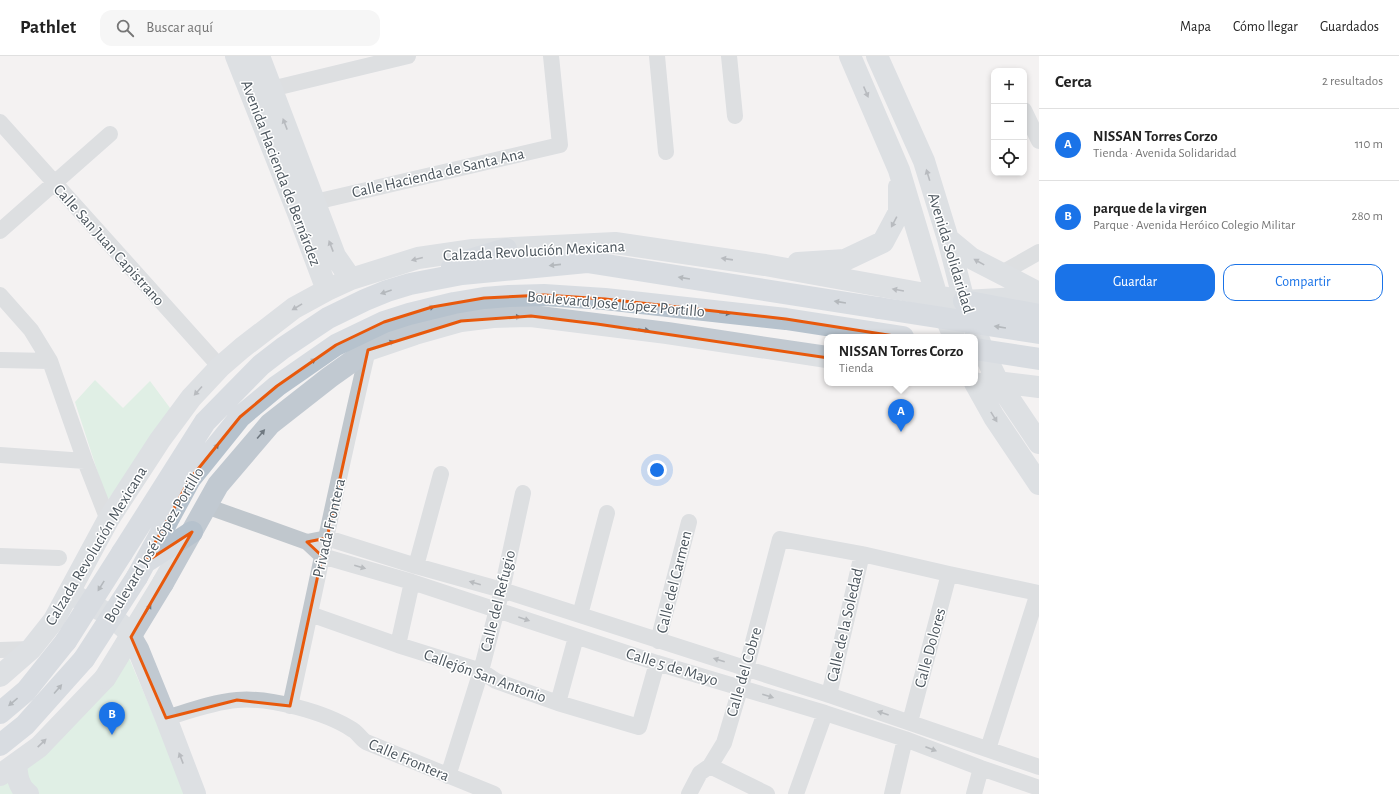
<!DOCTYPE html>
<html lang="es">
<head>
<meta charset="utf-8">
<style>
  body { margin:0; font-family:"Alegreya Sans",sans-serif; background:#f6f6f6; color:#222 }
  .controls { position:absolute; right:12px; top:12px; display:grid; overflow:hidden; border-radius:8px; box-shadow:0 2px 6px #0003 }
  .controls button { width:36px; height:36px; display:grid; place-items:center; padding:0; border:0; border-bottom:1px solid #e0e0e0; background:#fff; color:#222; font:20px sans-serif }
  .you { position:absolute; left:657px; top:414px; width:14px; height:14px; margin:-10px; border:3px solid #fff; border-radius:50%; background:#1a73e8; box-shadow:0 0 0 6px #1a73e833 }
  .badge { display:grid; place-items:center; width:26px; height:26px; border-radius:50%; background:#1a73e8; color:#fff; font-size:13px; font-weight:700 }
  .pin { position:absolute; translate:-50% -33px; filter:drop-shadow(0 1px 2px #0008) }
  .pin::after { content:''; position:absolute; top:21px; width:14px; height:12px; background:inherit; clip-path:polygon(0 0,100% 0,50% 100%) }
  .popup { position:absolute; left:824px; top:278px; width:154px; height:52px; box-sizing:border-box; display:grid; place-content:center; border-radius:8px; background:#fff; filter:drop-shadow(0 1px 3px #0005); font-size:13px; white-space:nowrap; color:#767676 }
  .popup b { font-size:15px; color:#222 }
  .popup::after { content:''; position:absolute; left:50%; top:100%; margin-left:-8px; border:8px solid transparent; border-top-color:#fff }
  .list { margin:0; padding:0; list-style:none }
  h2 { display:flex; justify-content:space-between; align-items:center; height:52px; margin:0; padding:0 16px; font-size:17px }
  h2 small { font-size:13px; font-weight:400; color:#767676 }
  .list li { display:grid; grid-template-columns:26px 1fr auto; gap:12px; align-items:center; box-sizing:border-box; height:72px; padding:0 16px; border-top:1px solid #e0e0e0 }
  .list b { display:block; font-size:15px; white-space:nowrap }
  .list p { margin:0; font-size:13px; white-space:nowrap; color:#767676 }
  .list em { font-size:13px; font-style:normal; color:#767676 }
  .actions { display:flex; gap:8px; padding:12px 16px }
  .actions a { flex:1; padding:9px 0; border:1px solid #1a73e8; border-radius:12px; text-align:center; font-size:14px; color:#1a73e8 }
  .actions .main { background:#1a73e8; color:#fff }
  .icon { flex:none; width:22px; height:22px; fill:none; stroke:currentColor; stroke-width:2; stroke-linecap:round; stroke-linejoin:round }
  .map { position:relative; flex:none; width:1039px; height:738px; overflow:hidden }
  header { display:flex; align-items:center; gap:24px; box-sizing:border-box; height:56px; padding:0 20px; background:#fff; border-bottom:1px solid #e0e0e0 }
  header strong { font-size:19px }
  nav { display:flex; gap:22px; margin-inline-start:auto; font-size:14px }
  .search { width:280px; height:36px; background:#f6f6f6; display:flex; align-items:center; gap:10px; box-sizing:border-box; padding:0 14px; border-radius:12px; color:#767676; font-size:15px }
  main { display:flex }
  aside { flex:1; background:#fff }
  .map>svg:first-child { display:block }
  .green { fill:#c7ebd4 }
  .lines { fill:none; stroke-linecap:round; stroke-linejoin:round }
  .street { stroke:#c0c7cd; stroke-width:16 }
  .secondary { stroke:#c1c9d1; stroke-width:22 }
  .primary { stroke:#b6c2cd; stroke-width:22 }
  .secondary-bridge { stroke:#c1c9d1; stroke-width:22 }
  .primary-bridge { stroke:#b6c2cd; stroke-width:22 }
  .oneway { fill:#6f7880 }
  .oneway2 { fill:#66717a }
  .oneway3 { fill:#6f787f }
  .marked { fill:none; stroke:#e8590c; stroke-width:3; stroke-linejoin:round }
  .labels { text-anchor:middle; dominant-baseline:central; stroke-width:3; stroke-linejoin:round; paint-order:stroke }
  .street-label { font-size:16px; fill:#4c565e; stroke:#fff }
</style>
</head>
<body>
<header>
<strong>Pathlet</strong>
<div class="search"><svg class="icon" aria-label="search" viewBox="0 0 24 24"><circle cx="10" cy="10" r="6"/><path d="M15 15l6 6"/></svg>Buscar aquí</div>
<nav><a>Mapa</a><a>Cómo llegar</a><a>Guardados</a></nav>
</header>
<main>
<div class="map">
<svg width="1039" height="738" viewBox="0 0 1039 738">
  <rect width="100%" height="100%" fill="#f4f2f2"/>
  <path class="green" d="M95,324L123,352L150,325L173,356L107,445L75,346Z
    M129,602L187,738H0V730Z"/>
  <g class="lines">
    <path class="street" d="M657,0L666,96
      M729,0L735,60
      M271,33L408,0
      M1024,54L1039,85
      M0,66L220,311
      M315,146L560,89L551,0
      M0,175L110,78
      M1000,218L1039,196
      M0,239L31,274L50,305L85,405L108,464
      M0,304L50,305
      M0,399L85,405
      M206,450L307,486L322,500L412,526L657,607L825,657L905,683L981,712L1039,732
      M307,486L327,482L416,510L502,534L829,639L1039,711
      M0,500L59,502
      M416,510L441,418
      M310,558L398,589L481,615L496,625L558,647L639,671L657,607
      M580,559L607,457
      M658,585L689,466
      M398,589L412,526
      M0,594L31,593
      M829,639L862,498
      M558,647L576,581
      M290,650C316,531 340,412 368,294
      M166,662C189,655 213,646 237,644C269,641 326,656 353,674C358,677 361,683 366,686L494,738
      M910,666L949,518
      M710,710L767,738
      M448,720L481,615L502,534L523,437
      M689,738L700,717L710,710L724,687L746,613L780,483L862,498L949,518L1038,537L988,693
      M796,738L825,657
      M892,738L905,683
      M974,738L981,712"/>
    <path class="secondary" d="M236,0L298,157L327,234
      M259,0L335,200L351,223
      M850,0L899,114L937,241L954,281
      M877,0L924,105L948,183L964,245L984,297L998,326L1039,387
      M948,183L971,202L1039,237
      M798,207L845,204L883,186L899,156V131
      M988,325L1039,331
      M975,327L994,361L1039,428
      M163,527L218,429L270,368L330,321L368,294L415,278L461,265L493,261L531,260L667,277L827,301
      M73,539L110,559L127,574L138,593L166,662L195,738
      M0,620L31,593L54,564L108,464L160,384L191,342L220,311L242,292L294,252L327,234L351,223L418,202L473,194L615,187L765,209L964,245L1039,241
      M16,708C17,719 18,731 28,738
      M0,719L39,691L105,622"/>
    <path class="primary" d="M452,211L466,205L506,193
      M964,245L1039,259
      M122,497L205,366L261,309L283,292L328,262L365,244L387,235L410,228L462,218L587,206L879,252
      M147,505L192,476
      M137,521L190,423L240,361L277,330L336,289L384,266L409,258L454,247L484,242L509,240L544,239L605,243L786,263L903,281
      M0,657L26,635L66,585
      M0,689L25,669L84,603"/>
    <path class="secondary-bridge" d="M105,622L163,527"/>
    <path class="primary-bridge" d="M879,252L1039,277
      M975,293L1039,303
      M66,585L122,497
      M84,603L137,521"/>
  </g>
  <defs><path id="oneway-solid" d="M-6-.8H1V-3.2L6.5 0L1 3.2V.8H-6Z"/></defs>
  <g class="oneway">
    <use href="#oneway-solid" transform="translate(866 36) rotate(67)"/>
    <use href="#oneway-solid" transform="translate(285 68) rotate(-111)"/>
    <use href="#oneway-solid" transform="translate(928 119) rotate(-107)"/>
    <use href="#oneway-solid" transform="translate(894 166) rotate(118)"/>
    <use href="#oneway-solid" transform="translate(331 190) rotate(-111)"/>
    <use href="#oneway-solid" transform="translate(417 203) rotate(166)"/>
    <use href="#oneway-solid" transform="translate(727 203) rotate(-172)"/>
    <use href="#oneway-solid" transform="translate(979 206) rotate(-151)"/>
    <use href="#oneway-solid" transform="translate(898 234) rotate(-170)"/>
    <use href="#oneway-solid" transform="translate(297 251) rotate(149)"/>
    <use href="#oneway-solid" transform="translate(515 261) rotate(-1)"/>
    <use href="#oneway-solid" transform="translate(644 274) rotate(8)"/>
    <use href="#oneway-solid" transform="translate(389 287) rotate(-20)"/>
    <use href="#oneway-solid" transform="translate(198 335) rotate(132)"/>
    <use href="#oneway-solid" transform="translate(994 361) rotate(58)"/>
    <use href="#oneway-solid" transform="translate(261 378) rotate(-50)"/>
    <use href="#oneway-solid" transform="translate(148 553) rotate(-59)"/>
    <use href="#oneway-solid" transform="translate(42 687) rotate(-44)"/>
    <use href="#oneway-solid" transform="translate(181 702) rotate(-111)"/>
  </g>
  <g class="oneway2">
    <use href="#oneway-solid" transform="translate(555 209) rotate(174)"/>
    <use href="#oneway-solid" transform="translate(684 222) rotate(-171)"/>
    <use href="#oneway-solid" transform="translate(386 236) rotate(161)"/>
    <use href="#oneway-solid" transform="translate(840 246) rotate(-171)"/>
    <use href="#oneway-solid" transform="translate(429 252) rotate(-15)"/>
    <use href="#oneway-solid" transform="translate(725 257) rotate(6)"/>
    <use href="#oneway-solid" transform="translate(1000 271) rotate(-171)"/>
    <use href="#oneway-solid" transform="translate(311 306) rotate(-34)"/>
    <use href="#oneway-solid" transform="translate(215 392) rotate(-51)"/>
    <use href="#oneway-solid" transform="translate(101 530) rotate(122)"/>
    <use href="#oneway-solid" transform="translate(58 633) rotate(-49)"/>
    <use href="#oneway-solid" transform="translate(13 646) rotate(140)"/>
  </g>
  <g class="oneway3">
    <use href="#oneway-solid" transform="translate(360 511) rotate(16)"/>
    <use href="#oneway-solid" transform="translate(475 527) rotate(-164)"/>
    <use href="#oneway-solid" transform="translate(524 563) rotate(19)"/>
    <use href="#oneway-solid" transform="translate(719 604) rotate(-163)"/>
    <use href="#oneway-solid" transform="translate(768 640) rotate(17)"/>
    <use href="#oneway-solid" transform="translate(883 657) rotate(-161)"/>
    <use href="#oneway-solid" transform="translate(931 693) rotate(21)"/>
  </g>
  <path d="M0 0H1039V738H0ZM544,239L605,243L786,263L958,290L972,323L597,268L531,260L461,265L368,294L327,482L307,486L322,500L290,650L237,644L166,662L131,581L192,476L144,507L190,423L240,361L277,330L336,289L384,266L432,251L484,242Z" fill="#f4f2f2" fill-opacity=".55" fill-rule="evenodd"/>
  <path class="marked" d="M544,239L605,243L786,263L958,290L972,323L597,268L531,260L461,265L368,294L327,482L307,486L322,500L290,650L237,644L166,662L131,581L192,476L144,507L190,423L240,361L277,330L336,289L384,266L432,251L484,242Z"/>
  <g class="labels">
    <g class="street-label">
      <text transform="translate(281 117) rotate(69)">Avenida Hacienda de Bernárdez</text>
      <text transform="translate(438 117) rotate(-13)">Calle Hacienda de Santa Ana</text>
      <text transform="translate(109 189) rotate(48)">Calle San Juan Capistrano</text>
      <text transform="translate(534 195) rotate(-3)">Calzada Revolución Mexicana</text>
      <text transform="translate(951 197) rotate(73)">Avenida Solidaridad</text>
      <text transform="translate(616 248) rotate(5)">Boulevard José López Portillo</text>
      <text transform="translate(329 472) rotate(-77)">Privada Frontera</text>
      <text transform="translate(154 489) rotate(-59)">Boulevard José López Portillo</text>
      <text transform="translate(96 490) rotate(-59)">Calzada Revolución Mexicana</text>
      <text transform="translate(674 526) rotate(-76)">Calle del Carmen</text>
      <text transform="translate(498 545) rotate(-76)">Calle del Refugio</text>
      <text transform="translate(845 569) rotate(-77)">Calle de la Soledad</text>
      <text transform="translate(930 592) rotate(-75)">Calle Dolores</text>
      <text transform="translate(672 611) rotate(17)">Calle 5 de Mayo</text>
      <text transform="translate(744 616) rotate(-74)">Calle del Cobre</text>
      <text transform="translate(485 620) rotate(20)">Callejón San Antonio</text>
      <text transform="translate(409 704) rotate(23)">Calle Frontera</text>
    </g>
  </g>
</svg>
<div class="controls">
<button>+</button>
<button>−</button>
<button><svg class="icon" aria-label="locate" viewBox="0 0 24 24"><circle cx="12" cy="12" r="6"/><path d="M12 2v4M12 18v4M2 12h4M18 12h4"/></svg></button>
</div>
<div class="you"></div>
<div class="pin badge" style="left:901px;top:376px">A</div>
<div class="popup"><b>NISSAN Torres Corzo</b>Tienda</div>
<div class="pin badge" style="left:112px;top:679px">B</div>
</div>
<aside>
<h2>Cerca<small>2 resultados</small></h2>
<ul class="list">
<li><span class="badge">A</span><div><b>NISSAN Torres Corzo</b><p>Tienda · Avenida Solidaridad</p></div><em>110 m</em></li>
<li><span class="badge">B</span><div><b>parque de la virgen</b><p>Parque · Avenida Heróico Colegio Militar</p></div><em>280 m</em></li>
</ul>
<div class="actions"><a class="main">Guardar</a><a>Compartir</a></div>
</aside>
</main>
</body>
</html>
